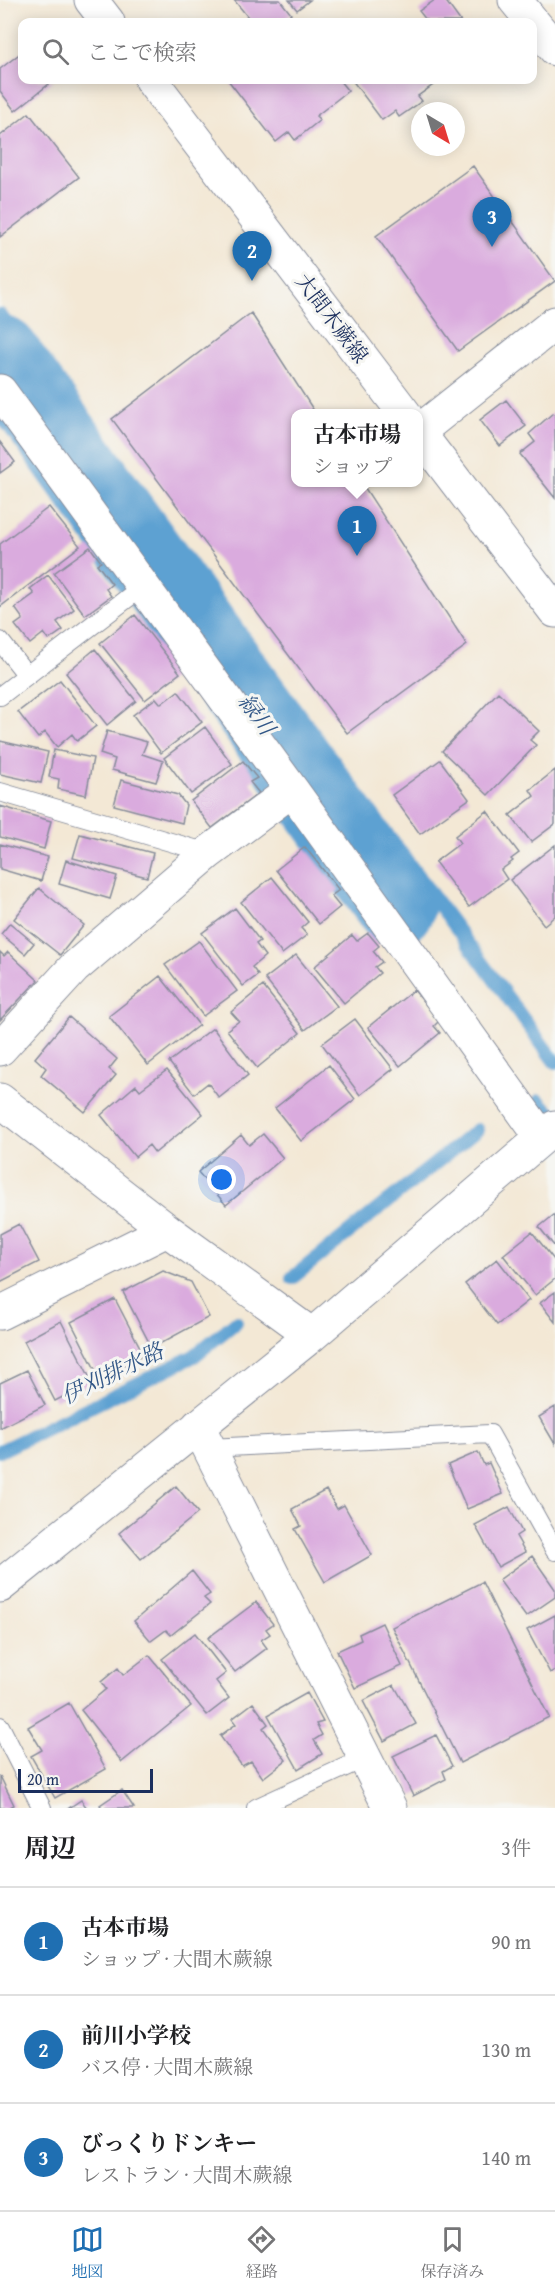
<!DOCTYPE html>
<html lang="ja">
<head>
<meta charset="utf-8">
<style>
  body { margin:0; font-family:"Gentium Book Plus","Noto Serif JP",serif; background:#f6f6f6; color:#202124 }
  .compass { position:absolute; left:411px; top:102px; width:54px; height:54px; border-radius:50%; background:#fff; box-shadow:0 3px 15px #0003; rotate:142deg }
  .scale { position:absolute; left:18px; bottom:15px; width:135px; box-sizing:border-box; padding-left:6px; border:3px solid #1b2f5e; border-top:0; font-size:16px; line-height:21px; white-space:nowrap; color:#1b2f5e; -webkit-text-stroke:4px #f6f6f2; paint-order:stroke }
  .you { position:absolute; left:222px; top:1180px; width:21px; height:21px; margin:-15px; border:4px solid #fff; border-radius:50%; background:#1a73e8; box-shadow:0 0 0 9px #1a73e833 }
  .badge { display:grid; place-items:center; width:39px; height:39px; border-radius:50%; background:#1f6fb2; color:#fff; font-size:20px; font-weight:700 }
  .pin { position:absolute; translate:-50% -50px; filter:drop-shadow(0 2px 3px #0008) }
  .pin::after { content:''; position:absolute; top:32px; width:21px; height:18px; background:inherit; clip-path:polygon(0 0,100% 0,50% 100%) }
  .popup { position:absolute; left:291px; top:409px; width:132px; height:78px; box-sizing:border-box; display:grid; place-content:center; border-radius:12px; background:#fff; filter:drop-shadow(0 2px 4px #0005); font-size:20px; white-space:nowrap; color:#757577 }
  .popup b { font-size:22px; color:#202124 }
  .popup::after { content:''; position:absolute; left:50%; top:100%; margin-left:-12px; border:12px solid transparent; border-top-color:#fff }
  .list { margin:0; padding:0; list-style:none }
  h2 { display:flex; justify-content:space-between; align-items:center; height:78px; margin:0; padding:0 24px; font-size:26px }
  h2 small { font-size:20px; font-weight:400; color:#757577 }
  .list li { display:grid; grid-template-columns:39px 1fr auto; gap:18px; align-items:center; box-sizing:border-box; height:108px; padding:0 24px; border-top:2px solid #e0e0e0 }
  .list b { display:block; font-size:22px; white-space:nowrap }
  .list p { margin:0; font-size:20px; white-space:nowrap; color:#757577 }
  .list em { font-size:20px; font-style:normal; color:#757577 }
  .icon { flex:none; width:33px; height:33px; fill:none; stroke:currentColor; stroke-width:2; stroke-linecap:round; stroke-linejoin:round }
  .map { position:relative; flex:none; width:555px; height:1808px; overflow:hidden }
  .search { position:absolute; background:#fff; box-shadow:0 3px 15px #0003; left:18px; right:18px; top:18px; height:66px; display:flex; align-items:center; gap:15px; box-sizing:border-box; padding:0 21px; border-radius:12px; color:#757577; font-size:22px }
  .sheet { height:402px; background:#fff }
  nav { display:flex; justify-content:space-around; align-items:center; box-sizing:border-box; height:84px; border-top:2px solid #e0e0e0; background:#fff; font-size:16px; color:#757577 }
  nav a { display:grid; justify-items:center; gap:3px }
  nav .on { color:#1f6fb2 }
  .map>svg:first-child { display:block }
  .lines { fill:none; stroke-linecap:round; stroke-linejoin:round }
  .stream { stroke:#5da1d2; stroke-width:14 }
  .river { stroke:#5da1d2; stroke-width:81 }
  .building { fill:#daabde }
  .lane-casing { stroke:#878c9a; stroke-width:20 }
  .street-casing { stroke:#878c9a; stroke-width:35 }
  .secondary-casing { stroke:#878c9a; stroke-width:35 }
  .lane { stroke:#fff; stroke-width:18 }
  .street { stroke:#fff; stroke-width:33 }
  .secondary { stroke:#fff; stroke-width:33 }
  .labels { text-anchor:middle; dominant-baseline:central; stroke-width:6; stroke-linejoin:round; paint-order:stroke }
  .street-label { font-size:21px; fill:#1b2f5e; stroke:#f6f6f2 }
  .water-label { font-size:22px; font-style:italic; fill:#325787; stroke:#f6f6f2 }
</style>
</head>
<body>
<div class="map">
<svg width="555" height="1808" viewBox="0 0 555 1808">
  <rect width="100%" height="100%" fill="#f6f6f2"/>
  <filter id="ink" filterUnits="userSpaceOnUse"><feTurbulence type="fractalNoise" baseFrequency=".0167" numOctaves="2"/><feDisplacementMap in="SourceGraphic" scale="12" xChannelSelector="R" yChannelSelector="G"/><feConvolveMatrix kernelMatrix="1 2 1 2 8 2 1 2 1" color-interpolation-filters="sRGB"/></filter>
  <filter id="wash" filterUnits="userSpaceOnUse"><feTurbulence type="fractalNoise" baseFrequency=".008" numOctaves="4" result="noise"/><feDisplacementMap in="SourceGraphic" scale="24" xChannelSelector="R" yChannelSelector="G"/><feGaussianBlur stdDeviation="1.35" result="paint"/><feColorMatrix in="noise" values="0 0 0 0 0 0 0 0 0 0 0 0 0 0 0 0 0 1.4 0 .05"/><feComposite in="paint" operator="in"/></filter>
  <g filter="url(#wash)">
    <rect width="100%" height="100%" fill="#f3e8d5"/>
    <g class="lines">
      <path class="stream" d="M0,315L270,675L555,1062
        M539,1101L555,1118
        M292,1278L477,1130
        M0,1451L194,1356L236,1322"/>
      <path class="river" d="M0,356L395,905"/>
    </g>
    <g id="blocks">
      <path class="building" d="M234,0H280L291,14L280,22H252Z
        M289,0H310L297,10Z
        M435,0H445L461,22H425L427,21L419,11Z
        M22,52V80H54L15,111L0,91V69Z
        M228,80H339L348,91L316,116L320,120L295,140L289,132L276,142Z
        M352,80H429L433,85L418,96L422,101L399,117L395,111L382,120Z
        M29,113L79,177L0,237V136Z
        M473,166L555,281L458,351L376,236Z
        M251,313L316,414H296V482H361L467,645L347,733L112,419Z
        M506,400L526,426L500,446L480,420Z
        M553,413L555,415V498L520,454L535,442L529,434Z
        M0,442L15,462L0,473Z
        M49,507L80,546L0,607V544Z
        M90,547L101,562L97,564L112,584L106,589L111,596L85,615L54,573Z
        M48,575L74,609L57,622L63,630L49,640L44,633L30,644L15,625L23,619L15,608L34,594L30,589Z
        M135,615L180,673L145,700L100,643Z
        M95,649L136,701L107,725L66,673Z
        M60,680L96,726L77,741L72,734L57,747L45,732L38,738L18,712Z
        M178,691L202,722L161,753L133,715L156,698L161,704Z
        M498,692L539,731L530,740L536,745L488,795L442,751Z
        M205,727L232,764L191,794L164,758Z
        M107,731L147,742L142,754L163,761L156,782L112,770L115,759L100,754Z
        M0,741L48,752L41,783L0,774Z
        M54,750L93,758L86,795L58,789L59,779L49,777Z
        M440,760L469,799L420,834L392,795Z
        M243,761L257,778L250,782L259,793L212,828L191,801Z
        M555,770V824L531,842L510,815L534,796L530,790Z
        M121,780L178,795L186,805L182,823L114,805Z
        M0,806L51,821L44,849L0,837Z
        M487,811L519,853L511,859L513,861L501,870L507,879L469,907L435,862L460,843L455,836Z
        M80,834L153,853L147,877L73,858Z
        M0,844L48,857L41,881L0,869Z
        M555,845V916L544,925L510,880Z
        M305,847L339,890L331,896L340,907L319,924L276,870Z
        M66,860L117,876L110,899L59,884Z
        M272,877L308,922L301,928L307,935L282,954L241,902Z
        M39,888L84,925L60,955L14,919Z
        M235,908L260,941L256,944L265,956L252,967L258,975L243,986L202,933Z
        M10,923L34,943L25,954L1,934Z
        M368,933L379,946L373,951L382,962L375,967L380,973L344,1003L314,967L352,935L357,941Z
        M199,941L237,991L203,1016L165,965Z
        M0,952L4,956L8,952L38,980L0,1020Z
        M296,955L337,1006L305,1030L265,979Z
        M160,976L199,1025L148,1065L109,1016Z
        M263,986L300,1033L257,1068L227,1030L239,1021L231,1012Z
        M414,990L439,1021L434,1026L440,1033L400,1066L368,1027Z
        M69,1017L117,1059L109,1069L116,1075L85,1112L41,1075L46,1068L35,1058Z
        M355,1019L393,1069L360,1095L322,1044Z
        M213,1028L248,1075L219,1098L208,1083L194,1094L169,1062Z
        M329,1065L355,1099L301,1141L275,1108Z
        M167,1070L203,1114L155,1153L149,1145L135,1157L101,1115L136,1085L140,1090Z
        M263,1134L283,1158L226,1205L198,1172L241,1135L249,1145Z
        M555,1214V1247L539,1227Z
        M19,1224L39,1262L0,1282V1234Z
        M532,1232L555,1261V1279L535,1295L503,1255Z
        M497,1259L529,1300L497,1325L465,1284Z
        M163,1271L191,1282L209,1317L152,1348L123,1292Z
        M555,1292V1322L540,1303Z
        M115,1299L144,1355L100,1379L71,1322Z
        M61,1321L92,1382L55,1401L24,1341Z
        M27,1370L45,1405L0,1428V1383Z
        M555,1407V1444L539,1417Z
        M478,1452L484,1465L489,1463L503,1494L467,1509L448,1465Z
        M176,1486L198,1513L141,1559L119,1533Z
        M326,1490L337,1509L344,1505L372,1555L325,1582L295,1529L301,1526L292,1509Z
        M509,1507L522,1532L516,1536L525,1552L498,1567L475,1525Z
        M532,1556L555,1589V1597L526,1617L499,1580Z
        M192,1571L210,1594L204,1598L210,1604L171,1635L166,1630L151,1641L134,1621Z
        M482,1582L549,1717L460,1763L392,1627Z
        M256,1602L273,1624L266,1629L270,1634L261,1640L267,1648L235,1672L208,1638Z
        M555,1615V1670L550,1673L527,1630Z
        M382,1623L402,1666L355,1688L337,1651L361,1640L359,1634Z
        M195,1633L226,1673L216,1681L229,1698L207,1715L162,1659Z
        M149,1655L191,1706L122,1762L81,1710L106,1689L101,1682L118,1668L123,1675Z
        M394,1685L416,1724L384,1741L363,1701Z
        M307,1693L323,1722L316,1724L322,1735L314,1740L322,1754L298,1769L268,1715Z
        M69,1703L106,1769L55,1798L31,1756L42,1750L28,1727Z
        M253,1703L268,1724L263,1728L286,1760L263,1778L251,1761L242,1766L220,1736L236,1724L232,1719Z
        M436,1735L452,1766L443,1771L446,1779L413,1796L393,1756Z
        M0,1776L14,1805L8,1808H0Z
        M122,1790L134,1808H102L100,1805Z
        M81,1800L87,1808H69Z"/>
    </g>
  </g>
  <g filter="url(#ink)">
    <use href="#blocks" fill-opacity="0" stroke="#878c9a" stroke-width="1.5"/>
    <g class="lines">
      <defs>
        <path id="lane" d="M0,641L26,674
          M0,696L142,587
          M0,792L208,853
          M209,1448L490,1434L555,1551
          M0,1726L42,1808
          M256,1808L365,1758"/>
        <path id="street" d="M515,0L555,49
          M0,391L292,790L542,1138
          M418,432L555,323
          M0,1049L74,968L208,853L292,790
          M0,1100L167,1230L312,1335
          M0,1313L167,1230
          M198,1426L390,1808
          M0,1586L312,1335L555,1127"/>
        <path id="secondary" d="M91,0L108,22
          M151,80L405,414
          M418,432L555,611"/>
      </defs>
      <use href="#lane" class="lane-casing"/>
      <use href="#street" class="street-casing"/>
      <use href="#secondary" class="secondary-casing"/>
      <use href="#lane" class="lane"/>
      <use href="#street" class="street"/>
      <use href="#secondary" class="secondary"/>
    </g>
  </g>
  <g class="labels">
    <g class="street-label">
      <text transform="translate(332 318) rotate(53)">大間木蕨線</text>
    </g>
    <g class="water-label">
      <text transform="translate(257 714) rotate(54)">緑川</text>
      <text transform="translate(112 1373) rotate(-26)">伊刈排水路</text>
    </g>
  </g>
</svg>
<svg class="compass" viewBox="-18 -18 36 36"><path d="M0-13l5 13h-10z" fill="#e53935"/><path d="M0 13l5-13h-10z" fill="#757577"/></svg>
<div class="scale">20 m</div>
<div class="you"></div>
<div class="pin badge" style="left:357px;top:556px">1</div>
<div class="popup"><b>古本市場</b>ショップ</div>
<div class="pin badge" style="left:252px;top:281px">2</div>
<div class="pin badge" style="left:492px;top:247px">3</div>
<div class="search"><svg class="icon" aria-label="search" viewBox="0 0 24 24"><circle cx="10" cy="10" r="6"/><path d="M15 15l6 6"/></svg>ここで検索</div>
</div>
<section class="sheet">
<h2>周辺<small>3件</small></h2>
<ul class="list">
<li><span class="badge">1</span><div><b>古本市場</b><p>ショップ · 大間木蕨線</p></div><em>90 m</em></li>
<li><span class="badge">2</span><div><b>前川小学校</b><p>バス停 · 大間木蕨線</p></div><em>130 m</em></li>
<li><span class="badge">3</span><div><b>びっくりドンキー</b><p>レストラン · 大間木蕨線</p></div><em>140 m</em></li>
</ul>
</section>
<nav>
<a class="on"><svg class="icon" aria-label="map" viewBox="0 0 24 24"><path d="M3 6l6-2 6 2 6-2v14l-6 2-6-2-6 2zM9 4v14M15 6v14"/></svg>地図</a>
<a><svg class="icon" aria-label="directions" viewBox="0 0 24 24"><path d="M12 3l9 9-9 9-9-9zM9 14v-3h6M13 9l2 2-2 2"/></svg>経路</a>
<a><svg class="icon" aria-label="saved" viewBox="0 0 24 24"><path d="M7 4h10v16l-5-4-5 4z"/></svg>保存済み</a>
</nav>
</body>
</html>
